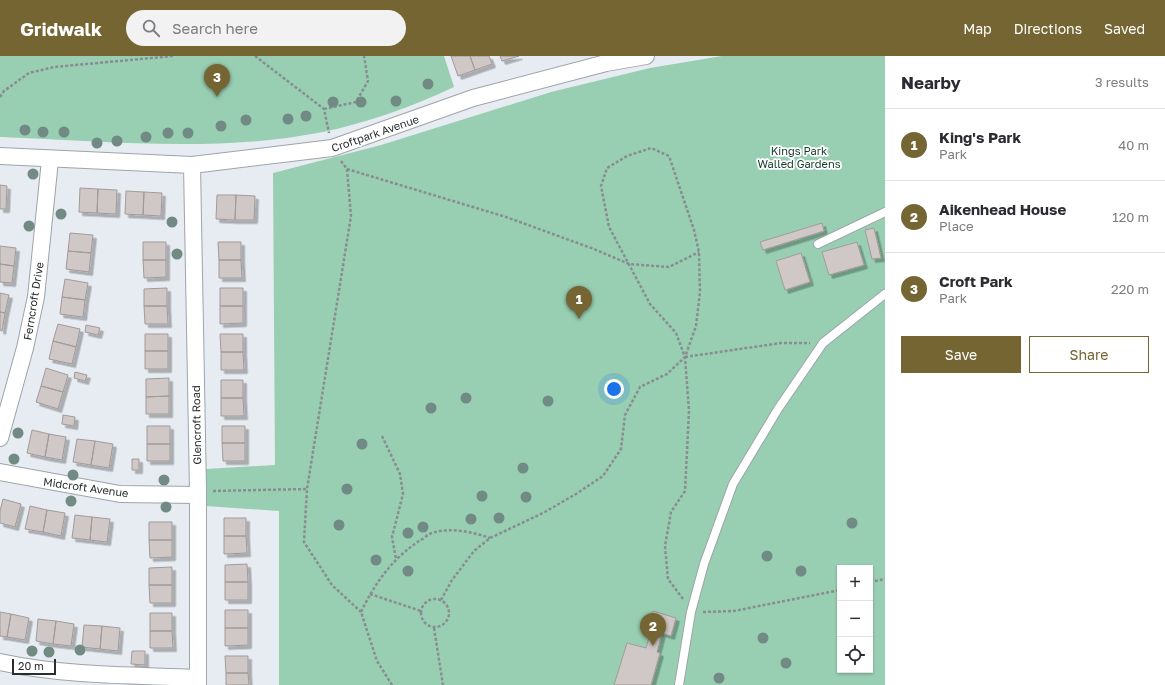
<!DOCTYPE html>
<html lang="en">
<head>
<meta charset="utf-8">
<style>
  body { margin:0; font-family:"Golos Text",sans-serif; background:#f2f2f3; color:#2b2b33 }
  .controls { position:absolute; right:12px; bottom:12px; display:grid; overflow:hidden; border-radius:0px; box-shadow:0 1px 3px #0004 }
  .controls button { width:36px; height:36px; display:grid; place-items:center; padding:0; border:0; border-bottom:1px solid #e1e1e2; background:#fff; color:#2b2b33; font:20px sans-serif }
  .scale { position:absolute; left:12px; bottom:10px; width:44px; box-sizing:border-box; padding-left:4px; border:2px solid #2a2d2f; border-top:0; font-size:11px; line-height:14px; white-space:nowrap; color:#2a2d2f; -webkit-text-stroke:3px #fff; paint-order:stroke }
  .you { position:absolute; left:614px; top:333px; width:14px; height:14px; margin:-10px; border:3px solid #fff; border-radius:50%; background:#1a73e8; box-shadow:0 0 0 6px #1a73e833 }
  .badge { display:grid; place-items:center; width:26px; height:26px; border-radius:50%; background:#746532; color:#fff; font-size:13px; font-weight:700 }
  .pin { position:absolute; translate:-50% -33px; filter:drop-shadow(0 1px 2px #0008) }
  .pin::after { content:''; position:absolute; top:21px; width:14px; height:12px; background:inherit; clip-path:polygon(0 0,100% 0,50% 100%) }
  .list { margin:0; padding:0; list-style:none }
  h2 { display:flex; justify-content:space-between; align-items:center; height:52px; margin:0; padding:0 16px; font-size:17px }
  h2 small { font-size:13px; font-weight:400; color:#7c7c81 }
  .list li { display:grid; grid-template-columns:26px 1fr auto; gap:12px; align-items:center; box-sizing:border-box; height:72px; padding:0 16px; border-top:1px solid #e1e1e2 }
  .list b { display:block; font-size:15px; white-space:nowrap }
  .list p { margin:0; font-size:13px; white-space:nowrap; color:#7c7c81 }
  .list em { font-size:13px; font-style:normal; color:#7c7c81 }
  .actions { display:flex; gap:8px; padding:12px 16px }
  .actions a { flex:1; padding:9px 0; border:1px solid #746532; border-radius:0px; text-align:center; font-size:14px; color:#746532 }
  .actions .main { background:#746532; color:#fff }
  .icon { flex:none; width:22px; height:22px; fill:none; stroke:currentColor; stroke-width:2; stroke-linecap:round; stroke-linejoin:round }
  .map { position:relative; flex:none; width:885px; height:629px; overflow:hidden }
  header { display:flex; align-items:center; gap:24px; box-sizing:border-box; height:56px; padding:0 20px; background:#746532; color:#fff }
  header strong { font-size:19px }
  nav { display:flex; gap:22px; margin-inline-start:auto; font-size:14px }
  .search { width:280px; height:36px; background:#f2f2f3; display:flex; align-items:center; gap:10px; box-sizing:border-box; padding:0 14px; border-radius:22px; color:#7c7c81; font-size:15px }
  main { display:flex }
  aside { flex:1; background:#fff }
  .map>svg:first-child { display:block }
  .green { fill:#98cfb3; fill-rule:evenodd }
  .building { fill:#d0c8c7; stroke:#a29a99; filter:url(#shadow) }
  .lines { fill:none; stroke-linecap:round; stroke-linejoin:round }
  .lane-casing { stroke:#9ea4a9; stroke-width:10 }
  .street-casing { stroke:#9ea4a9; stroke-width:18 }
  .path { stroke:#888d91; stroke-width:2.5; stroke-dasharray:3 2; stroke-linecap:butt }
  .lane { stroke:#fff; stroke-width:8 }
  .street { stroke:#fff; stroke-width:16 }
  .tree { fill:#728a84 }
  .labels { text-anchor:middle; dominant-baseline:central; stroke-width:3.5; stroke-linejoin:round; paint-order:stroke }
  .street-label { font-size:11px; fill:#2a2d2f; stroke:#fff }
  .park-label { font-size:11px; fill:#143a2a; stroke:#fff }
</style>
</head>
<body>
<header>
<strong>Gridwalk</strong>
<div class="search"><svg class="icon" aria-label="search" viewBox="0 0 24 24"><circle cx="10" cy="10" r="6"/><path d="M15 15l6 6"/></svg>Search here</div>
<nav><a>Map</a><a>Directions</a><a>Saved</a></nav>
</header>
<main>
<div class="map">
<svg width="885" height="629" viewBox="0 0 885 629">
  <defs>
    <filter id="shadow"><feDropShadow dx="3.5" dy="3.5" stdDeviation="0" flood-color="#0004"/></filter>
  </defs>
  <rect width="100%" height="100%" fill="#e6ecf1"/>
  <path class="green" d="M0,0H444L454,31C414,50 367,67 323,76C217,97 107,85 0,81Z
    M722,0H885V629H279V455L205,450L206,413L275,409L273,117L381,89L551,36L650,12ZM840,512H870V614H840Z"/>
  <path class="building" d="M451,0H470L475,14L458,20Z
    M470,0H489L492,8L475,14Z
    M500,0H519L502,5Z
    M0,129L7,130L6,153H0Z
    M80,132L98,133L97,157L79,156Z
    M98,133L117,134L116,158L97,157Z
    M126,135L144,136L143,159L125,158Z
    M144,136L162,137L161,160L143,159Z
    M217,139H236L235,164L216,163Z
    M236,139L255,140L254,164H235Z
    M822,167L824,175L763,194L760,186Z
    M874,172L881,202L872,203L865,174Z
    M70,177L93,179L91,197L68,195Z
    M143,186H166V204H143Z
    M218,186H241V204H219Z
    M857,186L864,209L829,219L822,196Z
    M0,190L16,192L14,210L0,208Z
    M68,195L91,197L89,216L66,213Z
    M801,197L810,226L785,234L776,205Z
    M143,204H166V221L144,222Z
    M219,204H241L242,222H219Z
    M0,208L14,210L12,227L0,226Z
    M65,223L88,227L85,244L62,241Z
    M167,232V250H144V233Z
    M220,232H243V250H220Z
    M0,237L9,239L5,257L0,256Z
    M62,241L85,244L83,261L60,258Z
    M144,250H167L168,268H145Z
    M220,250H243V267L220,268Z
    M0,256L5,257L2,275L0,274Z
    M58,268L80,273L76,291L53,285Z
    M86,269L100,272L98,279L85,276Z
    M145,278H168V295H145Z
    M220,278H243V296H221Z
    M53,285L76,291L72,308L49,303Z
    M145,295H168V313H145Z
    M221,296H243L244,314H221Z
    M46,312L68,319L63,336L41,330Z
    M75,316L87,319L85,325L74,322Z
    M169,322V340L146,341V323Z
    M221,324H243V342H221Z
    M41,330L63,336L58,353L36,346Z
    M169,340V358H146V341Z
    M221,342H243L244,360H221Z
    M63,359L75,361L74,370L62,368Z
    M147,370H170V388H147Z
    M222,370H245V387H222Z
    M32,374L49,378L45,401L27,397Z
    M49,378L66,381L62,404L45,401Z
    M77,383L95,385L91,409L73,406Z
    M95,385L113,388L109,412L91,409Z
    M222,387H245V405H223Z
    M147,388H170V405H147Z
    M132,403H139V414H132Z
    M3,443L21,448L15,471L0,467V455Z
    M30,450L47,454L43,476L25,473Z
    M47,454L65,457L61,480L43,476Z
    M75,459L92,461L90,484L72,482Z
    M92,461L110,463L107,486L90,484Z
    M224,462H246V480H224Z
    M149,466H172V484H149Z
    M224,480H246L247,497L224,498Z
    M149,484H172V501L150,502Z
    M247,508L248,526H225V509Z
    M172,511V529H149V512Z
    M225,526H248V544H225Z
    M149,529H172V547H150Z
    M225,554H248V572H225Z
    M653,555L676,562L671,580L662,577L657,596L660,597L651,629H614L627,587L646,592L651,575L647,574Z
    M0,556L11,558L7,581L0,580Z
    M150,557H172V575H150Z
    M11,558L29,562L25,584L7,581Z
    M38,563L56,565L53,588L36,585Z
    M56,565L74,568L71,590L53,588Z
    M84,569L102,570L100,593L82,591Z
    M102,570L120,572L118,595L100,593Z
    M225,572H248V589L225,590Z
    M150,575H172L173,592H150Z
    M132,595H145V609L131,608Z
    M225,600H248V617H226Z
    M226,617H248L249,629H226Z"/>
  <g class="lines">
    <defs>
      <path id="lane" d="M818,188L885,156
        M679,629L691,556L704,508L733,428L778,353L823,287L885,238"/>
      <path id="street" d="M0,100L192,109L332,92L473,42L606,7L646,0
        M192,109L198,435V629
        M0,382L25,292L36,241L50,104
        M0,416L120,438L198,439
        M0,606C65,620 132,619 198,622"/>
    </defs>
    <use href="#lane" class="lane-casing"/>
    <use href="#street" class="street-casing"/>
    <path class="path" d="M255,0L324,53L329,77
      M0,41L4,35L29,17L54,11L173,0
      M324,53L356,46L368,25L364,0
      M341,105L347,113L351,160L307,433L304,486L332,529L361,556
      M347,113L506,161L594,193L629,208L669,211L699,196
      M685,301L781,287H810
      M382,380L400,418L403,438L392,481L396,503
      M213,435L307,433
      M870,526L885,523
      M370,538L421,555
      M421 557a14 14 0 1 1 28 0a14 14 0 1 1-28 0Z
      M441,544L452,524L474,495L490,482L543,457L576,438L603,420L621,393L625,359L640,331L667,318L685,301L696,270L700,236L699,196L694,174L669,100L651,92L627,100L607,112L601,130L609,171L650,248L676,277L685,301L689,355L685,435L671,456L665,490L668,523L683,543
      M703,556L734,555L840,534
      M434,572L443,629
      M392,629L377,605L361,556C375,527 392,503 419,485C423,483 428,478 432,477C451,471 472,476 490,482"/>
    <use href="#lane" class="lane"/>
    <use href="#street" class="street"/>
  </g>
  <g class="tree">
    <circle cx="428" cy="28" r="5.5"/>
    <circle cx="396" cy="45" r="5.5"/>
    <circle cx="333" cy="46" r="5.5"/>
    <circle cx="361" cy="46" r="5.5"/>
    <circle cx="306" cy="60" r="5.5"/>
    <circle cx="288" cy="63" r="5.5"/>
    <circle cx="246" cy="64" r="5.5"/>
    <circle cx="221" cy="70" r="5.5"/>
    <circle cx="25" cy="74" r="5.5"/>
    <circle cx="43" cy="76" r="5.5"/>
    <circle cx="64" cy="76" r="5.5"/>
    <circle cx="168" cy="77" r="5.5"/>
    <circle cx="188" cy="77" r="5.5"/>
    <circle cx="146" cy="81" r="5.5"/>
    <circle cx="117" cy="85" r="5.5"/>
    <circle cx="97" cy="87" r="5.5"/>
    <circle cx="33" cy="118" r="5.5"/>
    <circle cx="61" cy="158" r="5.5"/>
    <circle cx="172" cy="166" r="5.5"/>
    <circle cx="29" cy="170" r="5.5"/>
    <circle cx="177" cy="198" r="5.5"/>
    <circle cx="466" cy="342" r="5.5"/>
    <circle cx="548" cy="345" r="5.5"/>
    <circle cx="431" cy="352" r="5.5"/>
    <circle cx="18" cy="377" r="5.5"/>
    <circle cx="362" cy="388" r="5.5"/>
    <circle cx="14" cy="403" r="5.5"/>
    <circle cx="523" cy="412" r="5.5"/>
    <circle cx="73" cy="419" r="5.5"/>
    <circle cx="164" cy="424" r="5.5"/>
    <circle cx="347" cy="433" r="5.5"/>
    <circle cx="482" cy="440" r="5.5"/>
    <circle cx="526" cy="441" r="5.5"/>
    <circle cx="71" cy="445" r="5.5"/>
    <circle cx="166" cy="451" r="5.5"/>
    <circle cx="499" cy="462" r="5.5"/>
    <circle cx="471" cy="463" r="5.5"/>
    <circle cx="852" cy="467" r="5.5"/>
    <circle cx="339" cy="469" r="5.5"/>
    <circle cx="423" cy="471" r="5.5"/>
    <circle cx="408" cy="477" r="5.5"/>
    <circle cx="767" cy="500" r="5.5"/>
    <circle cx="376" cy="504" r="5.5"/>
    <circle cx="408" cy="515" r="5.5"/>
    <circle cx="801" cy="515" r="5.5"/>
    <circle cx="763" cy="582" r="5.5"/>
    <circle cx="80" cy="594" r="5.5"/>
    <circle cx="32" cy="595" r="5.5"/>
    <circle cx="49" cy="596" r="5.5"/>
    <circle cx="786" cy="607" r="5.5"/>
    <circle cx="719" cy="622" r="5.5"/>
  </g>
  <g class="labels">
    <g class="street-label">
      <text transform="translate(375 77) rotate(-19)">Croftpark Avenue</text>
      <text transform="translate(33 245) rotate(-81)">Ferncroft Drive</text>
      <text transform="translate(196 369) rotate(-91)">Glencroft Road</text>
      <text transform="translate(86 431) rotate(8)">Midcroft Avenue</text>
    </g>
    <g class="park-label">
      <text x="799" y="94">Kings Park<tspan x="799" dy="13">Walled Gardens</tspan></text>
    </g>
  </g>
</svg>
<div class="controls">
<button>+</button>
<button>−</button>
<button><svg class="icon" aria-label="locate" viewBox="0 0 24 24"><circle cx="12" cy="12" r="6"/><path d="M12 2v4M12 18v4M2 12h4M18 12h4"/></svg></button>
</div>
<div class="scale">20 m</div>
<div class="you"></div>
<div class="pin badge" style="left:579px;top:263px">1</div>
<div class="pin badge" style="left:653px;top:590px">2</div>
<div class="pin badge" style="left:217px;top:41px">3</div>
</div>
<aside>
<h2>Nearby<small>3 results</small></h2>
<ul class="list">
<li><span class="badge">1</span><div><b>King's Park</b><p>Park</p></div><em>40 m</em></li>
<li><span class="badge">2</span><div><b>Aikenhead House</b><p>Place</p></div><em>120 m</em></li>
<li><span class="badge">3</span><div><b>Croft Park</b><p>Park</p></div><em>220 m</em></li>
</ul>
<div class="actions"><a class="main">Save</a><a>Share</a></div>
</aside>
</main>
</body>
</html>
